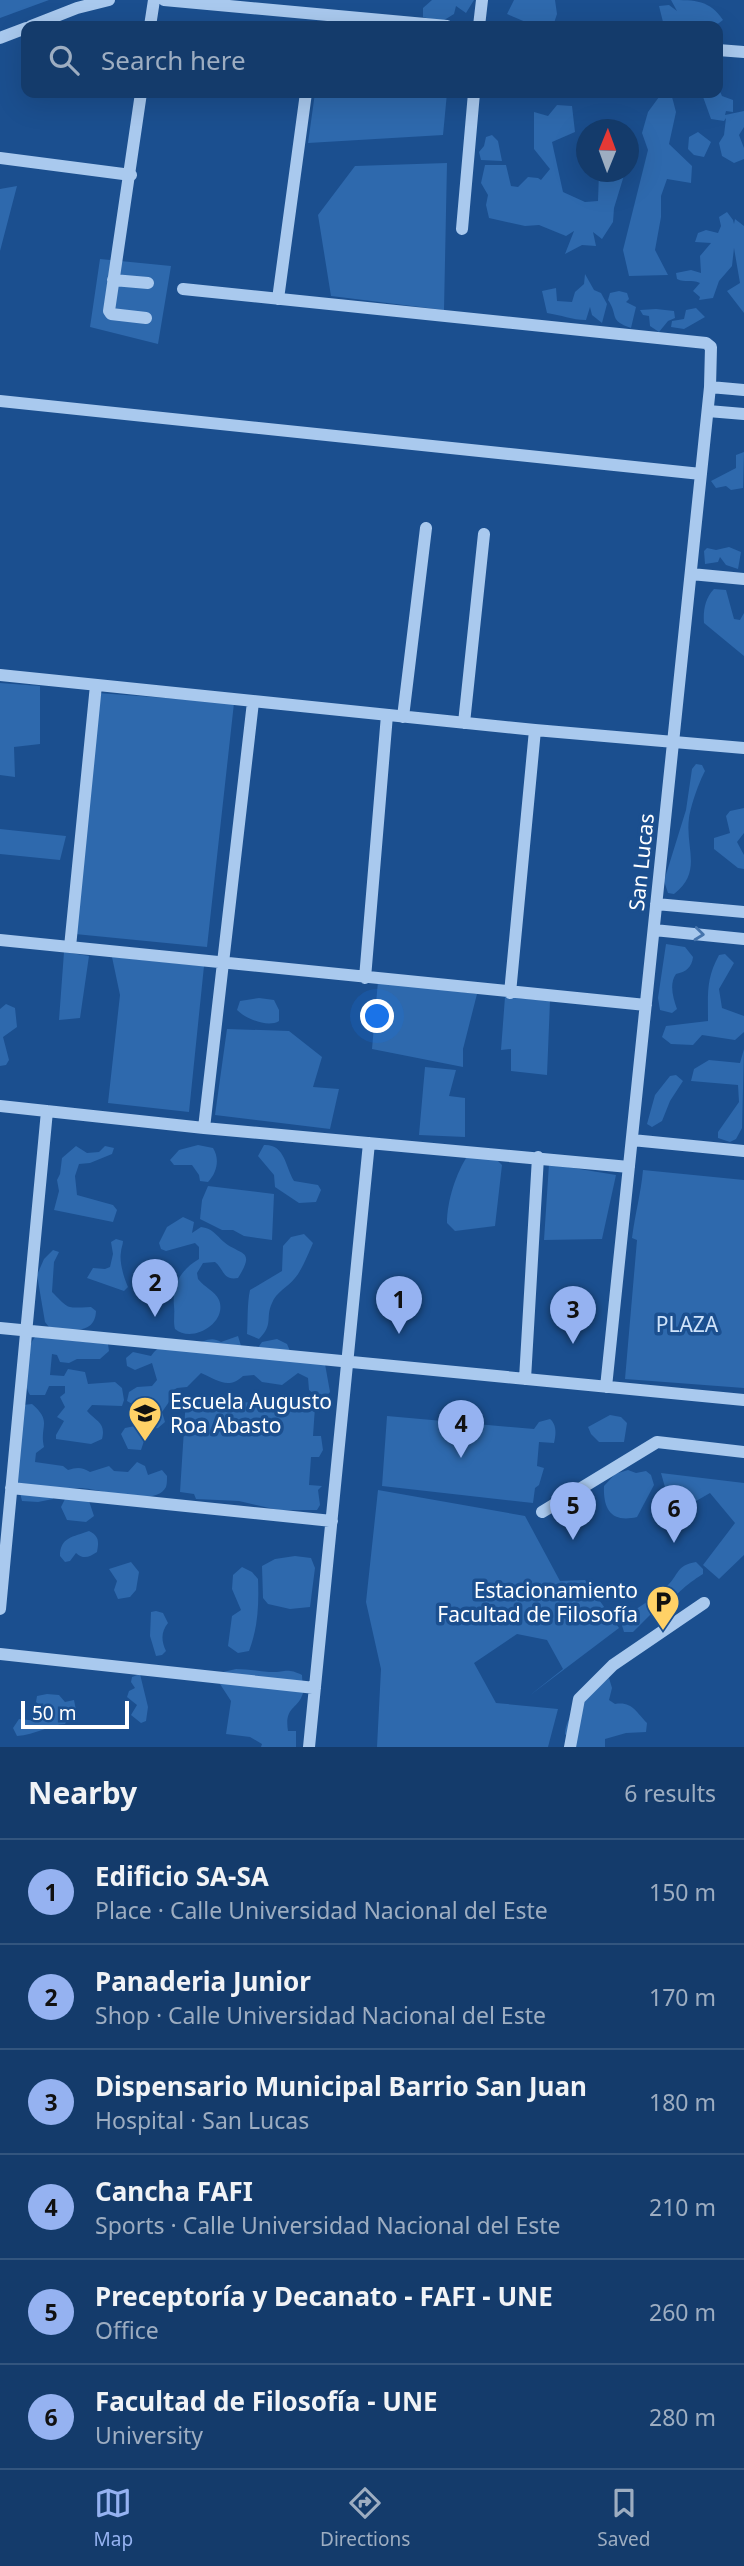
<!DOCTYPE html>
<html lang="en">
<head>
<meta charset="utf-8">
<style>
  body { margin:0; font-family:"Noto Sans",sans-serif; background:#1d4271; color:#f1f3f6 }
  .compass { position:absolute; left:576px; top:119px; width:63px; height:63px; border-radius:50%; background:#143b6b; box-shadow:0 7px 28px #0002; rotate:1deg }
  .scale { position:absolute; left:21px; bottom:18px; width:108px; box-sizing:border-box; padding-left:7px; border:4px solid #fff; border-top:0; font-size:19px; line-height:24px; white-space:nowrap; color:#fff; -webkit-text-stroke:5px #1b4f8f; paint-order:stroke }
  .you { position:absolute; left:378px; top:1017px; width:24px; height:24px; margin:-18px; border:5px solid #fff; border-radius:50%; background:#1a73e8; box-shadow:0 0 0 10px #1a73e833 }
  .badge { display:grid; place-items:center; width:46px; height:46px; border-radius:50%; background:#95b2f1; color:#111; font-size:23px; font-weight:700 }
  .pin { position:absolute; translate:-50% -58px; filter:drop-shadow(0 2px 4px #0008) }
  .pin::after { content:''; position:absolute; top:37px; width:24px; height:21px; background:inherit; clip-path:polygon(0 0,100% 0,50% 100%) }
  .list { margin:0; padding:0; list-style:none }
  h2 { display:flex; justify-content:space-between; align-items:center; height:91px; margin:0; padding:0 28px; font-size:30px }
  h2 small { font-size:23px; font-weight:400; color:#9dadc1 }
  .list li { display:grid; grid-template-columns:46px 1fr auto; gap:21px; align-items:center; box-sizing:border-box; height:105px; padding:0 28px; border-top:2px solid #33557e }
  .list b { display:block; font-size:26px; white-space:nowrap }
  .list p { margin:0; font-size:23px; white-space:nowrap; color:#9dadc1 }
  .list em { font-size:23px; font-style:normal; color:#9dadc1 }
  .icon { flex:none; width:38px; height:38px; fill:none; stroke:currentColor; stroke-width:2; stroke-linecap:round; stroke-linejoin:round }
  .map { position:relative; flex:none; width:744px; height:1747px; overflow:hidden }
  .search { position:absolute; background:#143b6b; box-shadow:0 7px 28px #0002; left:21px; right:21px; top:21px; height:77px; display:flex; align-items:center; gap:18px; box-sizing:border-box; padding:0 24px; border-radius:14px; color:#9dadc1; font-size:26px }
  .sheet { height:721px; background:#143b6b }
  nav { display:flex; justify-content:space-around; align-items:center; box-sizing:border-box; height:98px; border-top:2px solid #33557e; background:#143b6b; font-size:19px; color:#9dadc1 }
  nav a { display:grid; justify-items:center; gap:4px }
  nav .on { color:#95b2f1 }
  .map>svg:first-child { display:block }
  .green { fill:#2e69ad }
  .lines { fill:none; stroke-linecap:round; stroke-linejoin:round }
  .minor { stroke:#a9c9ee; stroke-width:12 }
  .oneway { stroke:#4674ac }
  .labels { text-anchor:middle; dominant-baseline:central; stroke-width:7; stroke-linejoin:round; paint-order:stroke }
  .street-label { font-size:21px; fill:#fff; stroke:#1b4f8f }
  .park-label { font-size:21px; fill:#cfe3fa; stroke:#1b4f8f }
  .poi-label { font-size:21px; fill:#fff; stroke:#1b4f8f; text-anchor:start }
</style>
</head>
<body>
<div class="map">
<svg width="744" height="1747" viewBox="0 0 744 1747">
  <rect width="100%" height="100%" fill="#1b4f8f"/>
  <path class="green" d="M0,0H49L0,18Z
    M432,0H474L466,13L456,6L454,14L441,22L423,17V8Z
    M514,0H555L557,14L553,26L528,23L507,14Z
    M671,0C695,0 710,0 723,20L715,26H664L659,6L669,5L677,11Z
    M718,87L722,96L733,100V112L726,111L725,115L744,111V127L739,135L744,148V159L734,163L722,156L719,143L724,135L726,118L724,121L711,119L702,94L718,93Z
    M315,93H447L443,135L308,143Z
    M655,93H671L676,112L669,144L692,166L691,183L667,179L661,196V217L655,250L668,275L629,276L623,250L648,150L642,133L648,112L659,97Z
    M557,105L572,106L575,132L552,142L563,192L585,202L598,201L599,172H625L614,208L613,222L602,239L593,232L596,246L582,245L565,254L574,231L566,236L539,225L525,226L489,218L486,205L488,195L481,183L485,165H506L511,186L518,187L528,177L538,178L541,180L550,169L534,149V112L548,116Z
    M698,132L711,142L704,157L694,155L688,149L689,137Z
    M492,135L498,141L502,161L481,160L479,152L484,146L486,137Z
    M447,163L444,310L331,296L318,215L355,166Z
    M17,186L0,251V189Z
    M727,212L733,220L734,224L735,219L744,226V313L727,291L740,283L734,248L732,266L719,281L713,298L699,300L700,297L693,291L700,283C691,279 685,283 677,279L676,273L691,270L701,273L700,256L711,243L695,242L698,233L706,230L718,233L721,226L719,217Z
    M100,259L171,266L158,344L90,327Z
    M585,274L594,290L601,293L607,304L602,323L592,315L590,307L586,320C572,320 561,315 547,313L542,291L556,288L557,301L572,302L575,292L584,284Z
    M619,291L627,293L629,299L626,302L636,307L631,328C608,320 619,316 608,300L610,293Z
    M696,308L705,317L684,329L671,327L672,321L684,319L686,310Z
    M656,309L674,311L675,318L668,321L659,332L650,326L649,316L643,315L640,310Z
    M744,452L743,488L731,490L726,486L716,488L711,481L736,468V455Z
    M729,547L741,552L738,569L726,565L720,557L718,562L705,564L704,551L707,548L716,550Z
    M714,589L726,590L734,619L740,620L744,613V656L704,623C703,611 705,598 714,589Z
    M0,683L40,686V744L14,747L15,777L0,775Z
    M98,693L234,703L207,947L75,934Z
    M696,764L702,765L705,771C699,782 691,805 689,818C685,848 703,872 674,894L668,893L664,881L686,810L692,769Z
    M744,808V833L737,842L744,855V869L738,868L714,849V838L730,833L726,816L730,811Z
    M0,829L66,836L60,860L0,854Z
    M666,944L685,947L693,957C692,967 686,972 676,974C669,984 673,998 677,1009L672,1013L660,1010L658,998Z
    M64,952L89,956L80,1018L59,1020Z
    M725,954L734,963L719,989L722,1008L744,1016V1032L735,1040L702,1035L693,1045L671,1044L662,1037L666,1026L708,1021C708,993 706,979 719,955Z
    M112,957L204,966L189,1112L108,1103L120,995Z
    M378,981L477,994L463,1049V1067L372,1049Z
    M505,997L550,1001L547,1075L511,1071V1049L501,1050Z
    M259,998L274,1000L279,1010V1021C268,1028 246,1019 237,1010L240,1001Z
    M6,1004L15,1008L17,1027L3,1037L9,1060L6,1065L0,1066V1009Z
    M227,1029L289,1031L322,1057L313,1087L339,1089L330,1129L215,1115Z
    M744,1049L742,1128L736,1139L730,1142L718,1138V1132L739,1102L738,1085L691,1081L694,1069L709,1060L740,1063Z
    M425,1067L456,1070L449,1096L465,1098V1137L419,1135Z
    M676,1075L683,1081L670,1101L662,1121L652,1127L647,1124L655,1095L670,1076Z
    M198,1145L213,1148C220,1159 217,1173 208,1182L200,1181L199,1175L192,1165H174L170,1160L179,1150Z
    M264,1145C285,1144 285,1166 294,1181L318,1185L321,1190L316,1202L299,1203L275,1187L274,1175L258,1156Z
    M76,1146L87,1153L99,1152L105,1146L114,1148L112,1154L90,1163L79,1164L75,1176L77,1195L113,1205L117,1210L113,1222L54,1210L59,1191L57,1180L60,1174L62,1158Z
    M468,1155L493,1156L502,1165L495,1226L455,1231L447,1223C447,1201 456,1173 468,1155Z
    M549,1164L616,1175L602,1239L544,1240Z
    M643,1170L744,1180V1388L625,1379L637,1240L632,1238C635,1214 641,1193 643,1170Z
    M208,1186L274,1194L272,1240L244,1236L233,1230H222L200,1219L202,1200Z
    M183,1217L194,1222L192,1233L201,1227C212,1228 216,1235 224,1242C241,1256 256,1249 238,1278C223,1281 224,1269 215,1262L203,1263L197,1273L198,1279C204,1287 215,1291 219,1300C228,1323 192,1344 175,1329C173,1321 175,1315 174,1306C172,1286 180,1270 199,1259V1247L195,1243L166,1251L161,1249L159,1243L167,1227Z
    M304,1234L313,1243C309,1252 302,1270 295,1278C288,1287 276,1292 272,1303C265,1318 274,1324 259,1339L247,1334C248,1320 247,1304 250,1290L282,1271L283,1246L291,1237Z
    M116,1239L123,1241C123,1245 121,1248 121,1252C119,1262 124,1278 128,1287L124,1291L87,1278L93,1268L105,1269L110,1267L113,1254L111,1242Z
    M53,1250L59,1252L54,1262L52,1292C70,1310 66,1308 91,1307L96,1311C95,1337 67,1329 49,1327L45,1322L37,1275L44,1259Z
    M238,1336L242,1349H257L262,1342L277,1339L287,1344L290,1351L325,1364L330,1392L323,1400L309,1390L308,1378L298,1373L282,1385L262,1382L254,1375L243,1376C228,1390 218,1380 201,1373L187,1387L177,1388L172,1391L171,1399L162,1412L165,1422L158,1428L148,1429L141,1450L128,1449L121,1434L125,1428L140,1425L143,1415L139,1408L127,1401L129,1392L137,1387L152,1386L157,1380L152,1363L135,1370L127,1366L126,1358L133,1352L151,1356C164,1338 176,1344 194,1343C204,1343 210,1335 221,1342Z
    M35,1337L108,1344L109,1351L100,1359H77L69,1363L60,1362L57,1355L52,1354L50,1375L64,1376L68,1369L85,1372L88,1384L115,1382L122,1388L124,1400L122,1406L92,1405L87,1411C97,1422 106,1423 102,1439L91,1444L56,1439V1435L64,1421L57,1417L65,1407L60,1397L65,1393V1386H49L45,1395H30C22,1383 25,1349 35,1337Z
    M186,1398L315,1407L313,1436H321L323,1450L319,1457H311L309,1485L322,1486L318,1490L320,1505L317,1510H278L239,1501L196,1499L194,1494L180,1492Z
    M32,1404C53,1422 39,1426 44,1447L36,1453L35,1462L63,1466L68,1470C77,1467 82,1467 90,1472L109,1466L114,1471L128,1472L137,1462L145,1466L148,1475L162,1470L167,1476C167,1480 167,1484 166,1487C155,1509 98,1488 80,1488C71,1488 62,1490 52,1490L53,1499L38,1502L22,1501L11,1456L23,1405Z
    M610,1415L621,1417L627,1423L624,1442H599L591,1434L588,1427Z
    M387,1416L534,1429L539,1422L550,1419C557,1425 556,1434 554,1443L539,1442L537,1466L544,1468L539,1485L535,1488L533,1503L382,1486Z
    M628,1470L636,1473L646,1471L651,1475L654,1485L637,1517C612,1523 603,1510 604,1486L615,1474Z
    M661,1473L744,1483V1555L719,1579L703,1565L735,1523L710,1493L665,1519L666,1491Z
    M378,1490L525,1516L560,1581L585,1580L619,1628L529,1696L563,1669L547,1640L517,1634L474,1663L496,1703L558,1709L548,1747H377L381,1669L366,1602Z
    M65,1499L89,1501L94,1516L86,1522L67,1520L61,1507Z
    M89,1531C99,1536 99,1541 97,1552C89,1557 84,1560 76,1553L70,1561L65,1562L60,1556C60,1537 73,1537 89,1531Z
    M295,1556L311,1558L315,1568L310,1607L290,1609L268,1604L263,1598L262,1566L275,1559Z
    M131,1562L139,1572L136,1590L130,1597L118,1599L114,1590L117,1581L109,1569Z
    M696,1562L703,1569V1574C693,1580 671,1596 669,1607L661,1612L651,1614L633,1632H624L620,1619C636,1610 653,1598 667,1586C679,1575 676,1565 696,1562Z
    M242,1567L252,1572L258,1579C259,1604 258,1628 249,1651L238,1653L228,1646L232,1616L241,1610L232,1589L233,1575Z
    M156,1611L163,1613L168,1623C161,1632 161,1640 166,1651L162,1655L156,1656L150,1636L151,1612Z
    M236,1669C247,1669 258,1671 269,1672C284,1673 286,1667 302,1675C302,1680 304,1689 303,1693C298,1710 284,1706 288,1731H296V1747H261L262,1744L250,1737L226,1734L231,1701L220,1684L223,1672Z
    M140,1674L148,1707L146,1721L141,1723L131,1715L137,1705L127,1697L129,1691L135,1688L131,1682L132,1677Z
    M609,1678L612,1688L609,1700L615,1704C632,1701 636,1712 647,1723L646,1732L626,1733L605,1739V1747H576L565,1734C566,1711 592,1692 609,1678Z
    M47,1694L59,1695L65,1702L74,1700L76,1710L74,1716L69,1717L65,1724C52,1724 35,1735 17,1736L13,1728L19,1719L38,1721L49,1718L54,1707L43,1708L36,1702L37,1696Z"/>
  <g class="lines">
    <path class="minor" d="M164,0L447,26
      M31,26L77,8L109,0
      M150,26L154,0
      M479,26L482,0
      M0,38L26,28
      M718,50L744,52
      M141,93L109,311L111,314L146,318
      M0,158L131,175
      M462,229L474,93
      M113,280L148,283
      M183,289L706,343L711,347L710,387L606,1387
      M278,299L306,93
      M710,387L744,390
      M0,401L701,474
      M708,411L744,414
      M691,574L744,579
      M0,675L535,730L744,748
      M403,717L426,528
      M464,723L484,534
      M656,904L744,912
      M654,930L744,939
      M0,940L646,1005
      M70,947L96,685
      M365,978L387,715
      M510,993L535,730
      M0,1106L204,1128L629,1167
      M204,1128L253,702
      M632,1140L744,1151
      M0,1328L744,1400
      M525,1379L538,1157
      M11,1488L332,1521
      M542,1512L657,1442L744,1452
      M0,1609L47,1111
      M0,1654L315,1688
      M309,1747L369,1143
      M570,1747L579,1699L613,1665L704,1603"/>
  </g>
  <defs><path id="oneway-chevron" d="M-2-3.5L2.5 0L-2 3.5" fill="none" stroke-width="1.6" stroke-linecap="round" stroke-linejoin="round" transform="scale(1.75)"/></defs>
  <use class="oneway" href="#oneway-chevron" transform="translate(699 934) rotate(6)"/>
  <defs>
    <symbol id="school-pin" viewBox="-11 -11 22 30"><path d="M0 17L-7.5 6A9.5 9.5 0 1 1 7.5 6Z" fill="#ffd166" stroke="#1b4f8f"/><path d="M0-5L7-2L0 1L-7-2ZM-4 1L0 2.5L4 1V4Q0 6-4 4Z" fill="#111"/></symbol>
    <symbol id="parking-pin" viewBox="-11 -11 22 30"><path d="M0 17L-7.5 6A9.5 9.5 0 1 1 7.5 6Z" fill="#ffd166" stroke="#1b4f8f"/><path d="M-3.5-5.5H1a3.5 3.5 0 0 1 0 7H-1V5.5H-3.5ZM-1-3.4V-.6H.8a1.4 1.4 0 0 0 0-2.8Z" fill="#111"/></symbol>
  </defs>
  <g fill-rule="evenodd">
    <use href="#school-pin" x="126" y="1394" width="38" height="52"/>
    <use href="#parking-pin" x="644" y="1583" width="38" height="52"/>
  </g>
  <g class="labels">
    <g class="street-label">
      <text transform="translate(641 862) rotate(-84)">San Lucas</text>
    </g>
    <g class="park-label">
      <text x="687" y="1324">PLAZA</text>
    </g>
    <g class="poi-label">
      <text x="170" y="1401">Escuela Augusto<tspan x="170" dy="24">Roa Abasto</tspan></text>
      <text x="638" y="1590" text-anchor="end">Estacionamiento<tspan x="638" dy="24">Facultad de Filosofía</tspan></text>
    </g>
  </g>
</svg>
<svg class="compass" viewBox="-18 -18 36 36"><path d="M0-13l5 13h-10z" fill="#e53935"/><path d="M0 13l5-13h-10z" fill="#9dadc1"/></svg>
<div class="scale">50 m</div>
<div class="you"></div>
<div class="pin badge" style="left:399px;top:1334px">1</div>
<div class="pin badge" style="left:155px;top:1317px">2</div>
<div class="pin badge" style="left:573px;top:1344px">3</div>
<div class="pin badge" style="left:461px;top:1458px">4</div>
<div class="pin badge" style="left:573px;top:1540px">5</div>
<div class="pin badge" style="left:674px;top:1543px">6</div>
<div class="search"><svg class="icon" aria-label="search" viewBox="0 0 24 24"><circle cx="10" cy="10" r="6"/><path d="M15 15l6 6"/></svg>Search here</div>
</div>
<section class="sheet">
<h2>Nearby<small>6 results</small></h2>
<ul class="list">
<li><span class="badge">1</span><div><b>Edificio SA-SA</b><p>Place · Calle Universidad Nacional del Este</p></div><em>150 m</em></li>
<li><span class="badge">2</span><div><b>Panaderia Junior</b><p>Shop · Calle Universidad Nacional del Este</p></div><em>170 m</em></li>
<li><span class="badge">3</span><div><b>Dispensario Municipal Barrio San Juan</b><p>Hospital · San Lucas</p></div><em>180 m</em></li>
<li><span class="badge">4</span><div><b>Cancha FAFI</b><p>Sports · Calle Universidad Nacional del Este</p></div><em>210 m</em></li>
<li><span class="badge">5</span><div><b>Preceptoría y Decanato - FAFI - UNE</b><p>Office</p></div><em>260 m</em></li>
<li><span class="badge">6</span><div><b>Facultad de Filosofía - UNE</b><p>University</p></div><em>280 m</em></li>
</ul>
</section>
<nav>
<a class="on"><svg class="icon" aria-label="map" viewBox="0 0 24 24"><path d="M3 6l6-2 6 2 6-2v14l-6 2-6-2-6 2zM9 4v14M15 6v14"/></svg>Map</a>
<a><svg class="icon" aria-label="directions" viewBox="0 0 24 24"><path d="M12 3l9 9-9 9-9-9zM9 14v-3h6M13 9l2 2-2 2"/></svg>Directions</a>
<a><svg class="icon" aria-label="saved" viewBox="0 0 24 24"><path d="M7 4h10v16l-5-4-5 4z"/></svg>Saved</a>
</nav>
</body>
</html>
